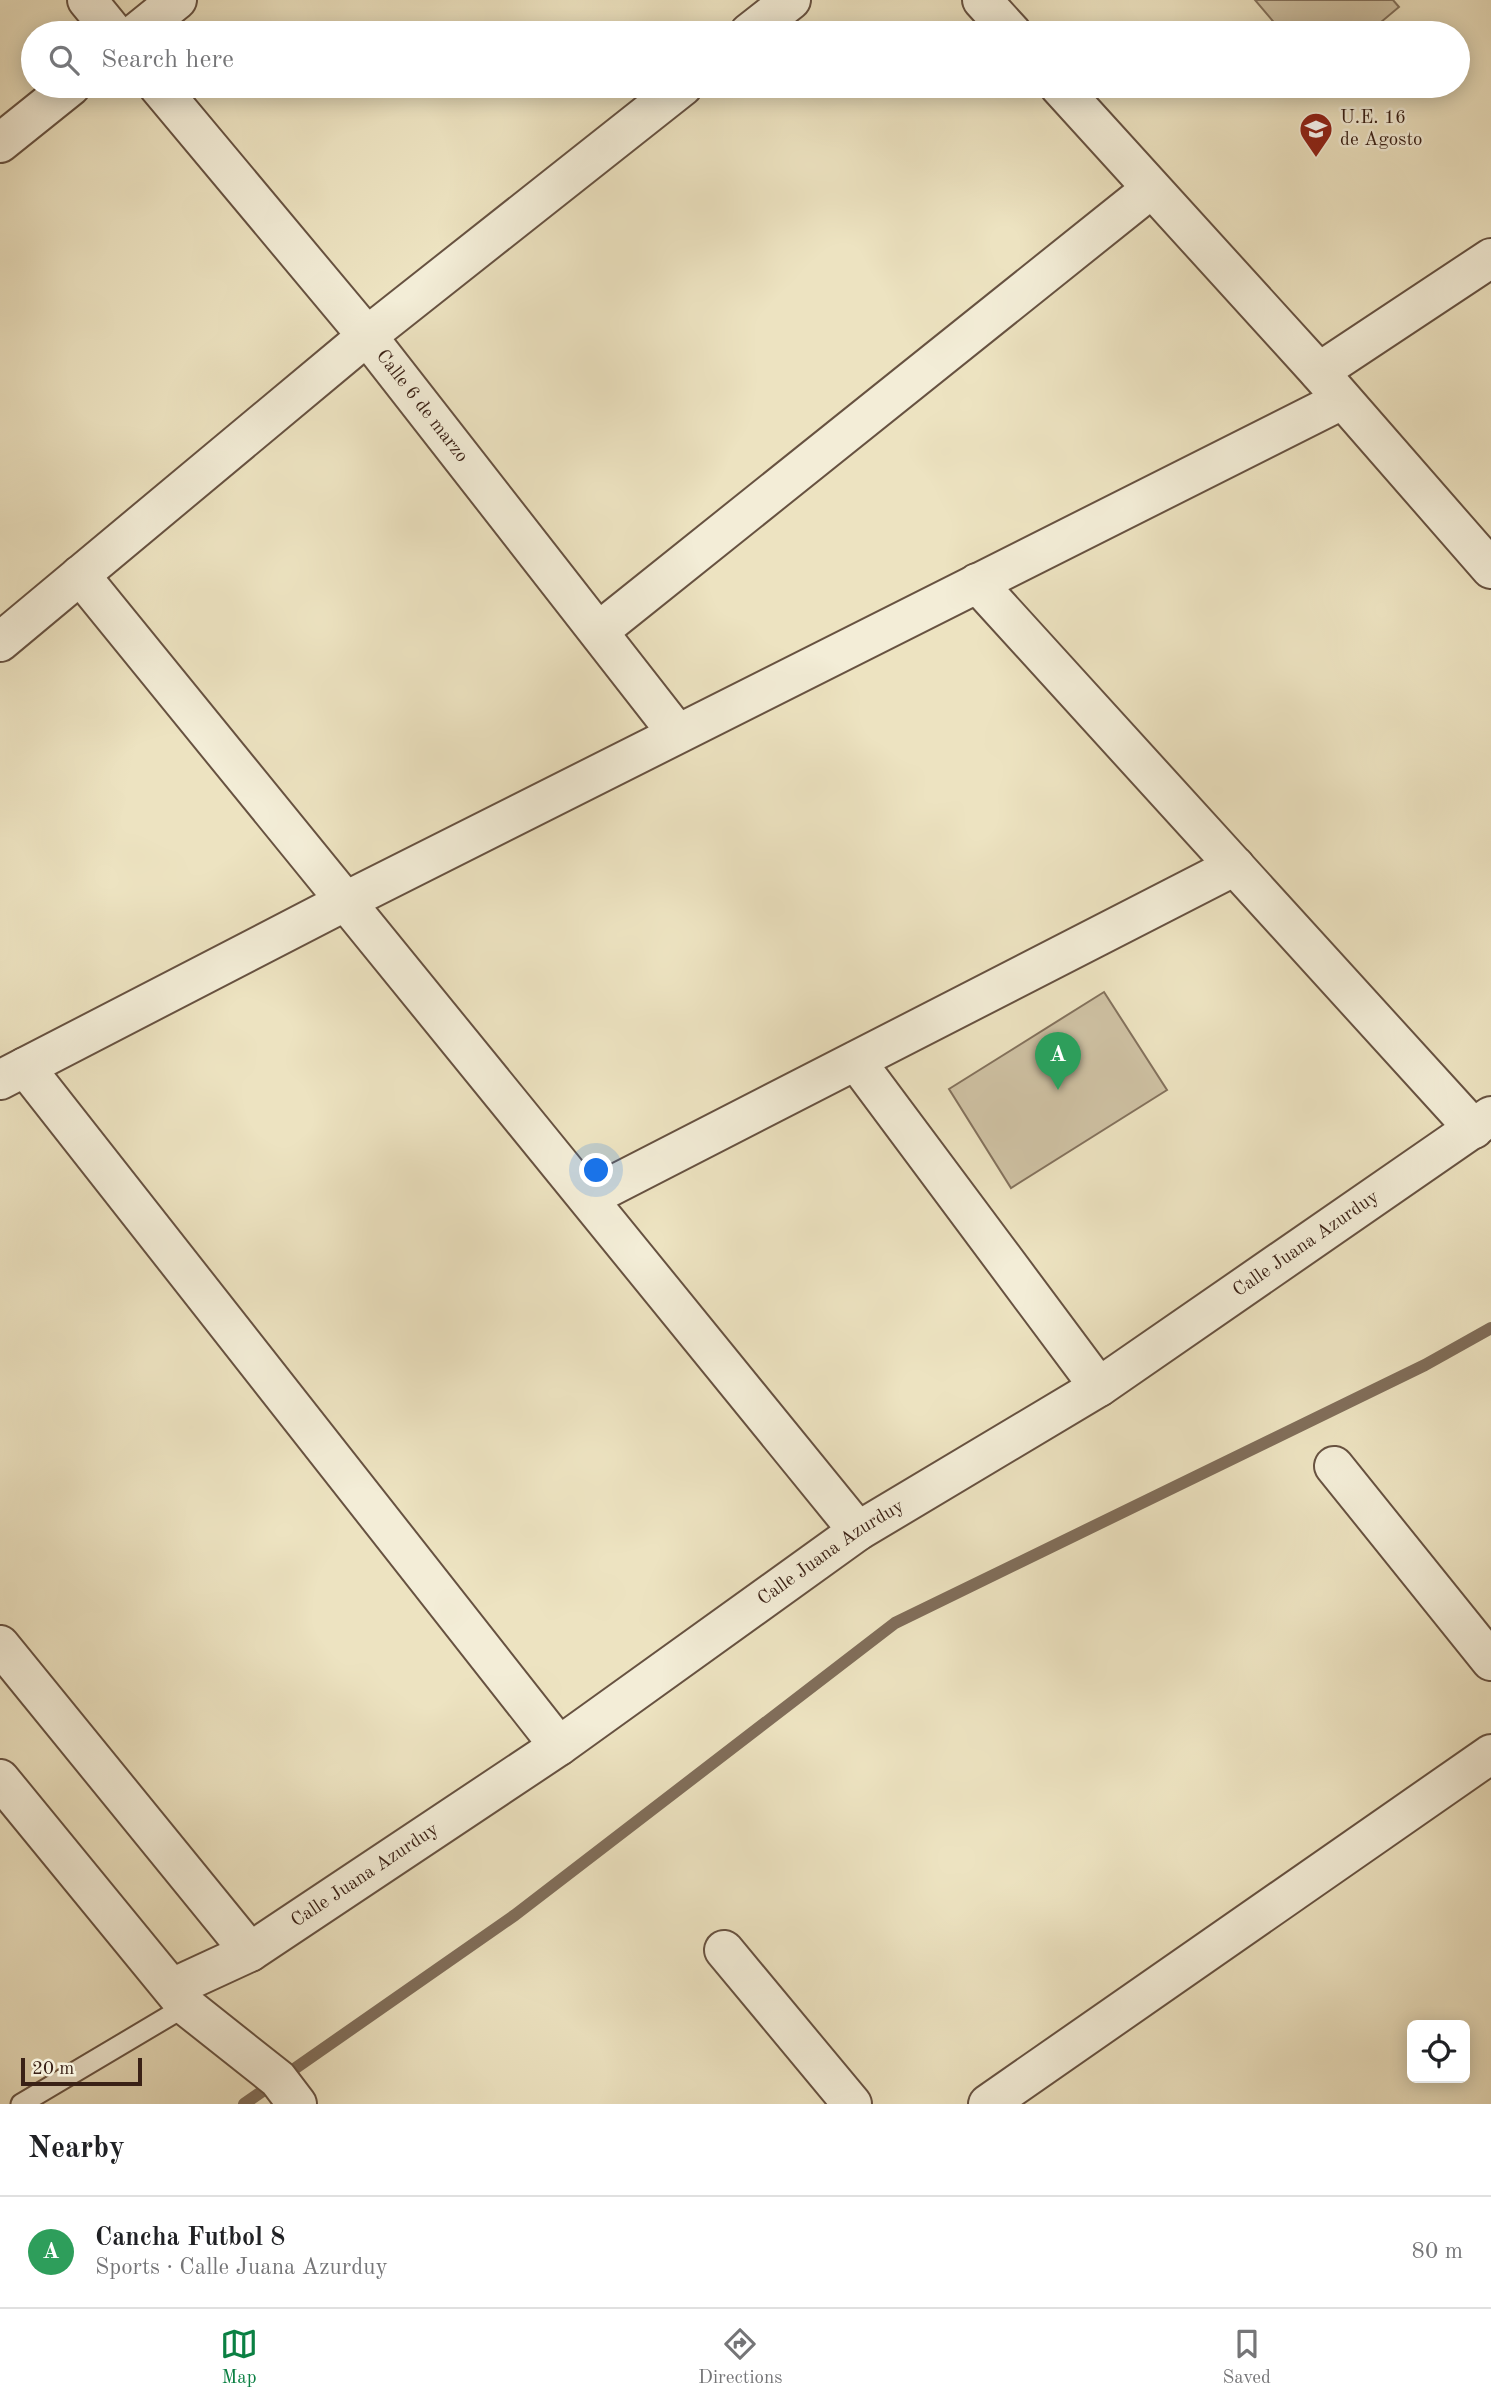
<!DOCTYPE html>
<html lang="en">
<head>
<meta charset="utf-8">
<style>
  body { margin:0; font-family:"Old Standard TT",serif; background:#f6f6f6; color:#202124 }
  .controls { position:absolute; right:21px; bottom:21px; display:grid; overflow:hidden; border-radius:10px; box-shadow:0 4px 18px #0003 }
  .controls button { width:63px; height:63px; display:grid; place-items:center; padding:0; border:0; border-bottom:2px solid #e0e0e0; background:#fff; color:#202124; font:35px sans-serif }
  .scale { position:absolute; left:21px; bottom:18px; width:121px; box-sizing:border-box; padding-left:7px; border:4px solid #3a2116; border-top:0; font-size:19px; line-height:24px; white-space:nowrap; color:#3a2116; -webkit-text-stroke:5px #f3edd7; paint-order:stroke }
  .you { position:absolute; left:597px; top:1171px; width:24px; height:24px; margin:-18px; border:5px solid #fff; border-radius:50%; background:#1a73e8; box-shadow:0 0 0 10px #1a73e833 }
  .badge { display:grid; place-items:center; width:46px; height:46px; border-radius:50%; background:#0b8043; color:#fff; font-size:23px; font-weight:700 }
  .pin { position:absolute; translate:-50% -58px; filter:drop-shadow(0 2px 4px #0008) }
  .pin::after { content:''; position:absolute; top:37px; width:24px; height:21px; background:inherit; clip-path:polygon(0 0,100% 0,50% 100%) }
  .list { margin:0; padding:0; list-style:none }
  h2 { display:flex; justify-content:space-between; align-items:center; height:91px; margin:0; padding:0 28px; font-size:30px }
  h2 small { font-size:23px; font-weight:400; color:#757577 }
  .list li { display:grid; grid-template-columns:46px 1fr auto; gap:21px; align-items:center; box-sizing:border-box; height:112px; padding:0 28px; border-top:2px solid #e0e0e0 }
  .list b { display:block; font-size:26px; white-space:nowrap }
  .list p { margin:0; font-size:23px; white-space:nowrap; color:#757577 }
  .list em { font-size:23px; font-style:normal; color:#757577 }
  .icon { flex:none; width:38px; height:38px; fill:none; stroke:currentColor; stroke-width:2; stroke-linecap:round; stroke-linejoin:round }
  .map { position:relative; flex:none; width:1491px; height:2104px; overflow:hidden }
  .search { position:absolute; background:#fff; box-shadow:0 4px 18px #0003; left:21px; right:21px; top:21px; height:77px; display:flex; align-items:center; gap:18px; box-sizing:border-box; padding:0 24px; border-radius:38px; color:#757577; font-size:26px }
  .sheet { height:203px; background:#fff }
  nav { display:flex; justify-content:space-around; align-items:center; box-sizing:border-box; height:98px; border-top:2px solid #e0e0e0; background:#fff; font-size:19px; color:#757577 }
  nav a { display:grid; justify-items:center; gap:4px }
  nav .on { color:#0b8043 }
  .map>svg:first-child { display:block }
  .green { fill:#cfc2a4; stroke:#84725d; stroke-width:2 }
  .lines { fill:none; stroke-linecap:round; stroke-linejoin:round }
  .stream { stroke:#816e5a; stroke-width:12 }
  .lane-casing { stroke:#675241; stroke-width:23 }
  .street-casing { stroke:#675241; stroke-width:42 }
  .lane { stroke:#f3edd7; stroke-width:19 }
  .street { stroke:#f3edd7; stroke-width:38 }
  .labels { text-anchor:middle; dominant-baseline:central; stroke-width:5; stroke-linejoin:round; paint-order:stroke }
  .poi-label { font-size:19px; fill:#3a2116; stroke:#f3edd7; text-anchor:start }
  .street-label { font-size:19px; fill:#3a2116; stroke:#f3edd7 }
</style>
</head>
<body>
<div class="map">
<svg width="1491" height="2104" viewBox="0 0 1491 2104">
  <rect width="100%" height="100%" fill="#ede3c1"/>
  <filter id="stains"><feTurbulence type="fractalNoise" baseFrequency=".00286" numOctaves="4"/><feColorMatrix values="0 0 0 0 .2 0 0 0 0 .09 0 0 0 0 .02 0 0 0 .5 -.17"/></filter>
  <radialGradient id="worn" r=".72"><stop offset=".6" stop-color="#630" stop-opacity="0"/><stop offset="1" stop-color="#630" stop-opacity=".3"/></radialGradient>
  <path class="green" d="M1255,0H1393L1399,7L1368,33H1283Z
    M1104,992L1167,1090L1011,1188L949,1089Z"/>
  <g class="lines">
    <path class="stream" d="M244,2104L515,1915L895,1623L1425,1365L1491,1328"/>
    <defs>
      <path id="lane" d="M21,2104L186,2006"/>
      <g id="street">
        <path d="M87,0L114,33"/>
        <path d="M982,0L1012,33"/>
        <path d="M136,33L177,0"/>
        <path d="M749,33L791,0"/>
        <path id="s1" d="M158,86L367,336L677,733"/>
        <path d="M1059,86L1319,372L1491,569"/>
        <path d="M0,143L71,86"/>
        <path d="M1319,372L1491,258"/>
        <path d="M80,575L858,1531"/>
        <path d="M977,583L1474,1129"/>
        <path d="M599,631L1151,189"/>
        <path d="M0,642L367,336L683,86"/>
        <path d="M856,1061L1099,1387"/>
        <path d="M25,1067L559,1746"/>
        <path d="M0,1080L346,901L1342,400"/>
        <path d="M588,1198L1235,866"/>
        <path d="M1334,1466L1491,1661"/>
        <path d="M0,1645L250,1952"/>
        <path d="M0,1779L186,2006L278,2079L297,2104"/>
        <path d="M724,1950L852,2104"/>
        <path id="s2" d="M172,1988L250,1952L559,1746L858,1531L1099,1387L1491,1116"/>
        <path d="M988,2104L1491,1754"/>
      </g>
    </defs>
    <use href="#lane" class="lane-casing"/>
    <use href="#street" class="street-casing"/>
    <use href="#lane" class="lane"/>
    <use href="#street" class="street"/>
  </g>
  <defs>
    <symbol id="school-pin" viewBox="-11 -11 22 30"><path d="M0 17L-7.5 6A9.5 9.5 0 1 1 7.5 6Z" fill="#8f2418" stroke="#f3edd7"/><path d="M0-5L7-2L0 1L-7-2ZM-4 1L0 2.5L4 1V4Q0 6-4 4Z" fill="#fff"/></symbol>
  </defs>
  <g fill-rule="evenodd">
    <use href="#school-pin" x="1297" y="110" width="38" height="52"/>
  </g>
  <g class="labels">
    <g class="poi-label">
      <text x="1340" y="118">U.E. 16<tspan x="1340" dy="22">de Agosto</tspan></text>
    </g>
    <g class="street-label">
      <text stroke="none"><textPath href="#s1" startOffset="415">Calle 6 de marzo</textPath></text>
      <text stroke="none"><textPath href="#s2" startOffset="1358">Calle Juana Azurduy</textPath></text>
      <text stroke="none"><textPath href="#s2" startOffset="791">Calle Juana Azurduy</textPath></text>
      <text stroke="none"><textPath href="#s2" startOffset="224">Calle Juana Azurduy</textPath></text>
    </g>
  </g>
  <rect width="100%" height="100%" filter="url(#stains)"/>
  <rect width="100%" height="100%" fill="url(#worn)"/>
</svg>
<div class="controls">
<button><svg class="icon" aria-label="locate" viewBox="0 0 24 24"><circle cx="12" cy="12" r="6"/><path d="M12 2v4M12 18v4M2 12h4M18 12h4"/></svg></button>
</div>
<div class="scale">20 m</div>
<div class="you"></div>
<div class="pin badge" style="left:1058px;top:1090px;background:#2e9e5b">A</div>
<div class="search"><svg class="icon" aria-label="search" viewBox="0 0 24 24"><circle cx="10" cy="10" r="6"/><path d="M15 15l6 6"/></svg>Search here</div>
</div>
<section class="sheet">
<h2>Nearby<small></small></h2>
<ul class="list">
<li><span class="badge" style="background:#2e9e5b">A</span><div><b>Cancha Futbol 8</b><p>Sports · Calle Juana Azurduy</p></div><em>80 m</em></li>
</ul>
</section>
<nav>
<a class="on"><svg class="icon" aria-label="map" viewBox="0 0 24 24"><path d="M3 6l6-2 6 2 6-2v14l-6 2-6-2-6 2zM9 4v14M15 6v14"/></svg>Map</a>
<a><svg class="icon" aria-label="directions" viewBox="0 0 24 24"><path d="M12 3l9 9-9 9-9-9zM9 14v-3h6M13 9l2 2-2 2"/></svg>Directions</a>
<a><svg class="icon" aria-label="saved" viewBox="0 0 24 24"><path d="M7 4h10v16l-5-4-5 4z"/></svg>Saved</a>
</nav>
</body>
</html>
